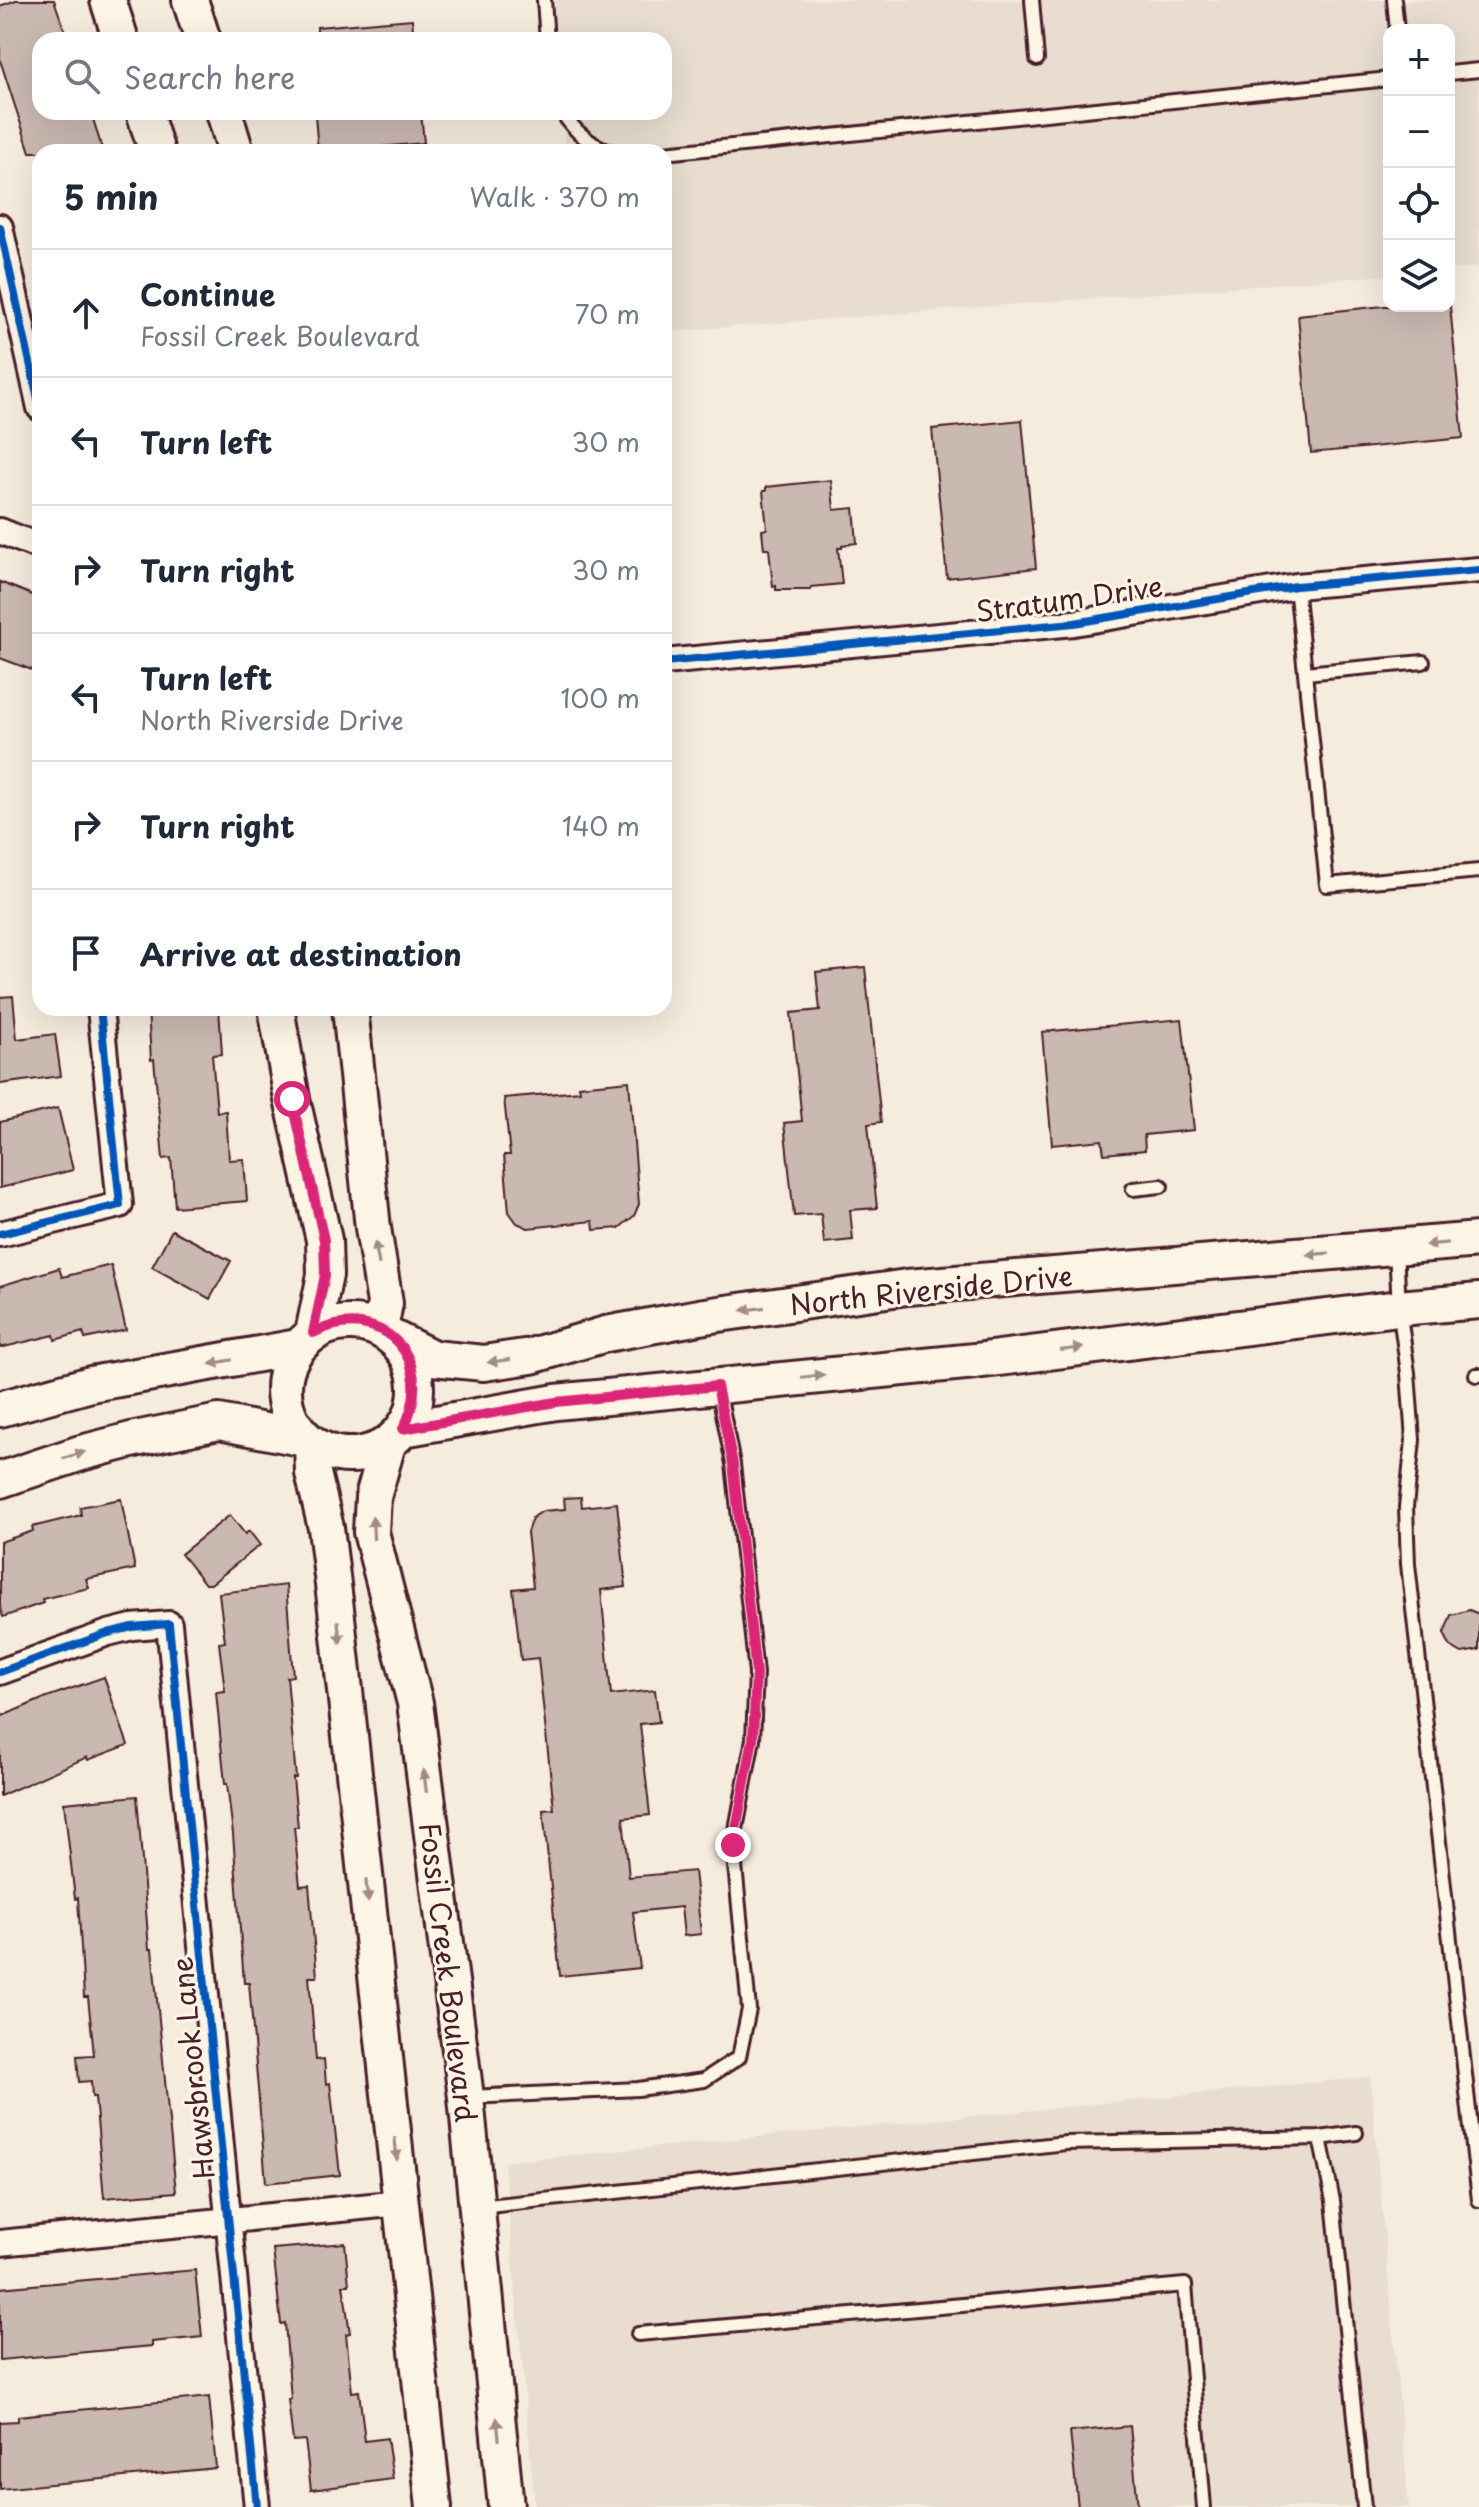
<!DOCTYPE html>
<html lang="en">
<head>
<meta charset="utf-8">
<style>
  body { margin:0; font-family:"Playpen Sans",sans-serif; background:#f6f6f7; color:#1f2937 }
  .controls { position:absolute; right:24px; top:24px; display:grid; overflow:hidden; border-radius:16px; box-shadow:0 8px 32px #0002 }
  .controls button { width:72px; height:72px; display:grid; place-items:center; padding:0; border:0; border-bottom:2px solid #e0e1e3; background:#fff; color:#1f2937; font:40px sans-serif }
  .stop { position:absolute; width:24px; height:24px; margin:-18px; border:6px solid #db2777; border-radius:50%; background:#fff }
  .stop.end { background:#db2777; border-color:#fff; box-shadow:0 2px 8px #0008 }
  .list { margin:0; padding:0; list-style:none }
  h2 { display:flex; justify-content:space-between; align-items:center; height:104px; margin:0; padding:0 32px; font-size:34px }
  h2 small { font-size:26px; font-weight:400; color:#747a83 }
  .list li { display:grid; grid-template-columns:52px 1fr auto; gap:24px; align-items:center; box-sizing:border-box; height:128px; padding:0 32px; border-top:2px solid #e0e1e3 }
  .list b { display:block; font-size:30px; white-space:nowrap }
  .list p { margin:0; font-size:26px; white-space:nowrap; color:#747a83 }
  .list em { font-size:26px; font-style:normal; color:#747a83 }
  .icon { flex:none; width:44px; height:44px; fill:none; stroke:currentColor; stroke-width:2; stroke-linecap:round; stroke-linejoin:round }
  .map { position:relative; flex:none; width:1479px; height:2507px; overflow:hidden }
  .search { position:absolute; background:#fff; box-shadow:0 8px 32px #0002; left:32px; top:32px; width:640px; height:88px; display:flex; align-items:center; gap:20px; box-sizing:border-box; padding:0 28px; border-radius:24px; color:#747a83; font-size:30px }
  .panel { position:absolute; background:#fff; box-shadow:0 8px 32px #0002; left:32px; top:144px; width:640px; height:872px; border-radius:24px }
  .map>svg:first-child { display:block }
  .built { fill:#e8ddd0 }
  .building { fill:#cab9b1; stroke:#4a1f2b; stroke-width:2 }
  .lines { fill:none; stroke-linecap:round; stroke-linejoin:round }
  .service-casing { stroke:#4a1f2b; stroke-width:18 }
  .minor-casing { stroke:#4a1f2b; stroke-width:30 }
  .secondary-casing { stroke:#4a1f2b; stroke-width:40 }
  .service { stroke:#fcf5e5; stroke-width:12 }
  .minor { stroke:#fcf5e5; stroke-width:24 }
  .secondary { stroke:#fcf5e5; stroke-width:34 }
  .cycleway-casing { stroke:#fcf5e5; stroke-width:13 }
  .cycleway { stroke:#0057b8; stroke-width:8 }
  .oneway { fill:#a38a88 }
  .route { stroke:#db2777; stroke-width:10 }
  .labels { text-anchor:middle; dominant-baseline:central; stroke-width:6; stroke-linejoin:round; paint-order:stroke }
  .street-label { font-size:28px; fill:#4a1f2b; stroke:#fcf5e5 }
</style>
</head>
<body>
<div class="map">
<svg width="1479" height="2507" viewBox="0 0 1479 2507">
  <rect width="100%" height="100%" fill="#f5ecde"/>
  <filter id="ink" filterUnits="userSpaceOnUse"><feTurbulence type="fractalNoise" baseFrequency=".0125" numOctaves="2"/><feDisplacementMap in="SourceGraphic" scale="16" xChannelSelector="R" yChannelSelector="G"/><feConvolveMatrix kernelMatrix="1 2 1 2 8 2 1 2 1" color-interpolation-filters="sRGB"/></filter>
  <g filter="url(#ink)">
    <path class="built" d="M553,0H1479V267L1449,270V30H1389V275L664,332V152H565L562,112H664V40H556Z
      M1370,2077L1409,2507H535L504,2162Z"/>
    <path class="building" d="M16,0H54L68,40H40V112H91L103,152H30L0,60V6Z
      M412,19L414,40H317V27Z
      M317,112H421L424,143L322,152L318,150L315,116H318Z
      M1384,306H1450L1463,438L1311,453L1298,315Z
      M1022,420L1036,568L947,578L932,429Z
      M831,480L834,510L854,508L857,543L842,545V548H838L842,584L811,587V590H776V586L773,587L769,549H764L762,530L767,529L763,491H766V487Z
      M0,582L40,598V673L0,658Z
      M865,967L881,1122L868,1124L877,1208L850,1210L853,1240L824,1243L821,1214L794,1216L784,1123L802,1121L791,1013L820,1010L816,972Z
      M13,996L17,1039L55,1034L61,1076L0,1084V997Z
      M148,1008H219L222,1054L212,1055L217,1112L226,1111L229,1160L244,1159L247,1201L175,1207L171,1158L163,1159L154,1059L151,1060Z
      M1182,1019L1194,1130L1144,1135L1145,1150L1104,1154L1102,1140L1052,1145L1042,1032Z
      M629,1081L639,1204L634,1216L619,1228L594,1230L593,1221L528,1228L517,1223L509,1212L504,1155H510L504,1098L580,1091L579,1086Z
      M58,1108L73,1170L0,1188V1122Z
      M172,1230L231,1261L210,1299L152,1267Z
      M111,1265L126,1330L85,1339L83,1332L55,1340L54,1335L0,1348V1286L59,1268L62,1277Z
      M581,1497L582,1507L617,1503L626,1587L601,1590L611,1695L655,1690L659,1722L640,1724L650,1815L623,1818L629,1877L694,1871L701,1934L684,1936L681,1907L633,1912L640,1968L560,1976L543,1810L554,1809L538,1658L521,1660L513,1589L533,1587L527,1532L532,1518L543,1511L565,1509L564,1498Z
      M121,1499L135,1569L86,1579L89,1588L42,1599L43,1603L3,1617L0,1607V1542L33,1531L32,1527L81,1515L80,1507Z
      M230,1515L245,1534L249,1531L260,1545L211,1584H205L181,1554Z
      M286,1585L293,1676L287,1677L296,1778H293L298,1827H294L300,1886L309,1885L317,1977H309L316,2060L324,2059L326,2084L330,2083L340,2175L266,2183L249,1983H244L233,1834L227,1784H225L216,1692L225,1691L219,1643L225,1642L219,1593Z
      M1469,1610L1479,1614V1650L1462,1653L1450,1646L1444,1633L1451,1615Z
      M104,1677L128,1745L88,1760L87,1757L0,1796V1717L47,1697Z
      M137,1796L149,1949H152L176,2192L104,2198L95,2097H92L91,2081L79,2082L77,2056L94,2055L88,1997H84L78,1898L75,1899L64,1803Z
      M345,2243L349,2285H343L350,2333L346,2334L352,2392L359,2391L365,2441L387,2438L393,2479L311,2490L305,2440L293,2441L288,2400L291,2399L285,2323L281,2324L273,2249Z
      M195,2270L202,2337L152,2342V2346L0,2360V2288Z
      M209,2397L216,2468L0,2489V2422L18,2421V2416Z
      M1130,2426L1138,2507H1078L1070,2432Z"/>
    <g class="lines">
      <defs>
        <path id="service" d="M544,0L547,40
          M1032,0L1037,59
          M1394,0L1397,30
          M1449,73L1479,70
          M562,112C574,131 590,145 612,152
          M664,153L1389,79
          M1296,586L1327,885L1479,871
          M1305,673L1423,662
          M1133,1189L1161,1186
          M1396,1249L1399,1308L1408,1373L1413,1440L1406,1507L1408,1564L1479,2200
          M1476,1375H1479
          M469,2097L638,2089L704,2080L739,2057L749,2009L733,1845L753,1739L756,1673L733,1464L718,1388
          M1320,2138L1333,2201L1364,2507
          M479,2207L1066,2143L1320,2138L1356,2133
          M638,2334L1185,2285L1204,2507"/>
        <path id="minor" d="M0,227L40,408
          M0,531L40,547
          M664,662L1074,623L1296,586L1479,570
          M0,1234L120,1205L100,1008
          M0,1672L108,1633L132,1627L169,1624L257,2507
          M0,2243L401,2203"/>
        <path id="secondary" d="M108,0L121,40
          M190,0L203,40
          M144,112L157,152
          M224,112L236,152
          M276,1008L292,1099L324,1240L325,1275L313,1333
          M350,1008L373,1228L385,1303L380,1329
          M284 1389a66 66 0 1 1 132 0a66 66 0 1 1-132 0Z
          M393,1338L433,1358L484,1363L531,1356L606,1334L705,1316L907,1287L1479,1240
          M0,1409L91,1384L298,1347
          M403,1429L556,1402L975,1361L1399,1308L1479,1301
          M312,1444L313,1473L326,1528L337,1617L434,2507
          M388,1444L373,1497L371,1532L415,1703L466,2097L506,2507
          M0,1480L81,1453L135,1439L219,1422L305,1439"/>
      </defs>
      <use href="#service" class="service-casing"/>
      <use href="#minor" class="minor-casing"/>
      <use href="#secondary" class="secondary-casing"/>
      <use href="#service" class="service"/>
      <use href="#minor" class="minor"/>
      <use href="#secondary" class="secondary"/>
      <defs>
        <path id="cycleway" d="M0,227L40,408
          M664,662L1074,623L1296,586L1479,570
          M0,1234L120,1205L100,1008
          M0,1672L108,1633L132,1627L169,1624L257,2507"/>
      </defs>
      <use href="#cycleway" class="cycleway-casing"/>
      <use href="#cycleway" class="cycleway"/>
    </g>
    <defs><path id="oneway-solid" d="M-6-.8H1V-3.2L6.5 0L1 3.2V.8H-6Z" transform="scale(2)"/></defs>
    <g class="oneway">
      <use href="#oneway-solid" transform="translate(1437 1244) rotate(174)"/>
      <use href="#oneway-solid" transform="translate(377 1253) rotate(-100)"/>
      <use href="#oneway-solid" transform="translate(1318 1254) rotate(176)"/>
      <use href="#oneway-solid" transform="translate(753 1309) rotate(172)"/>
      <use href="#oneway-solid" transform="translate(1072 1349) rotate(-7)"/>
      <use href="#oneway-solid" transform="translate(499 1361) rotate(172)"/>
      <use href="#oneway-solid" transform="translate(221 1362) rotate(169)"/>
      <use href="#oneway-solid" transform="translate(813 1376) rotate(-6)"/>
      <use href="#oneway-solid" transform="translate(74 1455) rotate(-17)"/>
      <use href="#oneway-solid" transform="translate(373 1528) rotate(-93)"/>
      <use href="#oneway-solid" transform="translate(339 1632) rotate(84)"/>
      <use href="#oneway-solid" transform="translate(425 1781) rotate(-97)"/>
      <use href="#oneway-solid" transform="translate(367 1891) rotate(84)"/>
      <use href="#oneway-solid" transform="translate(396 2149) rotate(84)"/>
      <use href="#oneway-solid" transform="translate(498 2429) rotate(-96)"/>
    </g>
  </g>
  <g class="lines" filter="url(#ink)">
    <path class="route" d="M292,1099L324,1240L325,1275L313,1333C383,1299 439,1361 403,1429L556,1402L717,1386L733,1464L756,1673L753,1739L733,1845"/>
  </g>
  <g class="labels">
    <g class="street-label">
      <text transform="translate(1069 598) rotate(-8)">Stratum Drive</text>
      <text transform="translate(931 1289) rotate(-6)">North Riverside Drive</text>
      <text transform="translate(449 1972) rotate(83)">Fossil Creek Boulevard</text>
      <text transform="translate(192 2068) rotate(-96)">Hawsbrook Lane</text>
    </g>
  </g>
</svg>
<div class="controls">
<button>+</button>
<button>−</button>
<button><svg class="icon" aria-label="locate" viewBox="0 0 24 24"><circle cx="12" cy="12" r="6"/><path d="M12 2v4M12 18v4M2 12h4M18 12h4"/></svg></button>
<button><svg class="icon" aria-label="layers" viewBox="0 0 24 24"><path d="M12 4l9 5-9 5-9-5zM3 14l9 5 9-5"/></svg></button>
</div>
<div class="stop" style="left:292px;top:1099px"></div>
<div class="stop end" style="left:733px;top:1845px"></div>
<div class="search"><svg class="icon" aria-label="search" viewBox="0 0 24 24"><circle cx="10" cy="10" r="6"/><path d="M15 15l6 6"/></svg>Search here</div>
<section class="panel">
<h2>5 min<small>Walk · 370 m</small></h2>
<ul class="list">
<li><svg class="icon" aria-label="ahead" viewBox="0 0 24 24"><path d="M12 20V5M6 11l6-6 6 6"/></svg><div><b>Continue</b><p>Fossil Creek Boulevard</p></div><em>70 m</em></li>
<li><svg class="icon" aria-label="left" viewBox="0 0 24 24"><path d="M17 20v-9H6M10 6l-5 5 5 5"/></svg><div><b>Turn left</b></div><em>30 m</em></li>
<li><svg class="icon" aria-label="right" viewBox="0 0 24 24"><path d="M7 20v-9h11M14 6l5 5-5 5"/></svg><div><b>Turn right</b></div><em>30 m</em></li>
<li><svg class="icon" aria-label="left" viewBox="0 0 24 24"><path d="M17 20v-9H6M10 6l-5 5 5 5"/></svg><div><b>Turn left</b><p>North Riverside Drive</p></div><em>100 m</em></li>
<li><svg class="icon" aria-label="right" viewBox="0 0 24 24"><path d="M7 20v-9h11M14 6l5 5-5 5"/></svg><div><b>Turn right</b></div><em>140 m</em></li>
<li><svg class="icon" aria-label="arrive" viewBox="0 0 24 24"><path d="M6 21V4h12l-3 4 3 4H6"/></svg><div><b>Arrive at destination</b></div></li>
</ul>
</section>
</div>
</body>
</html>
